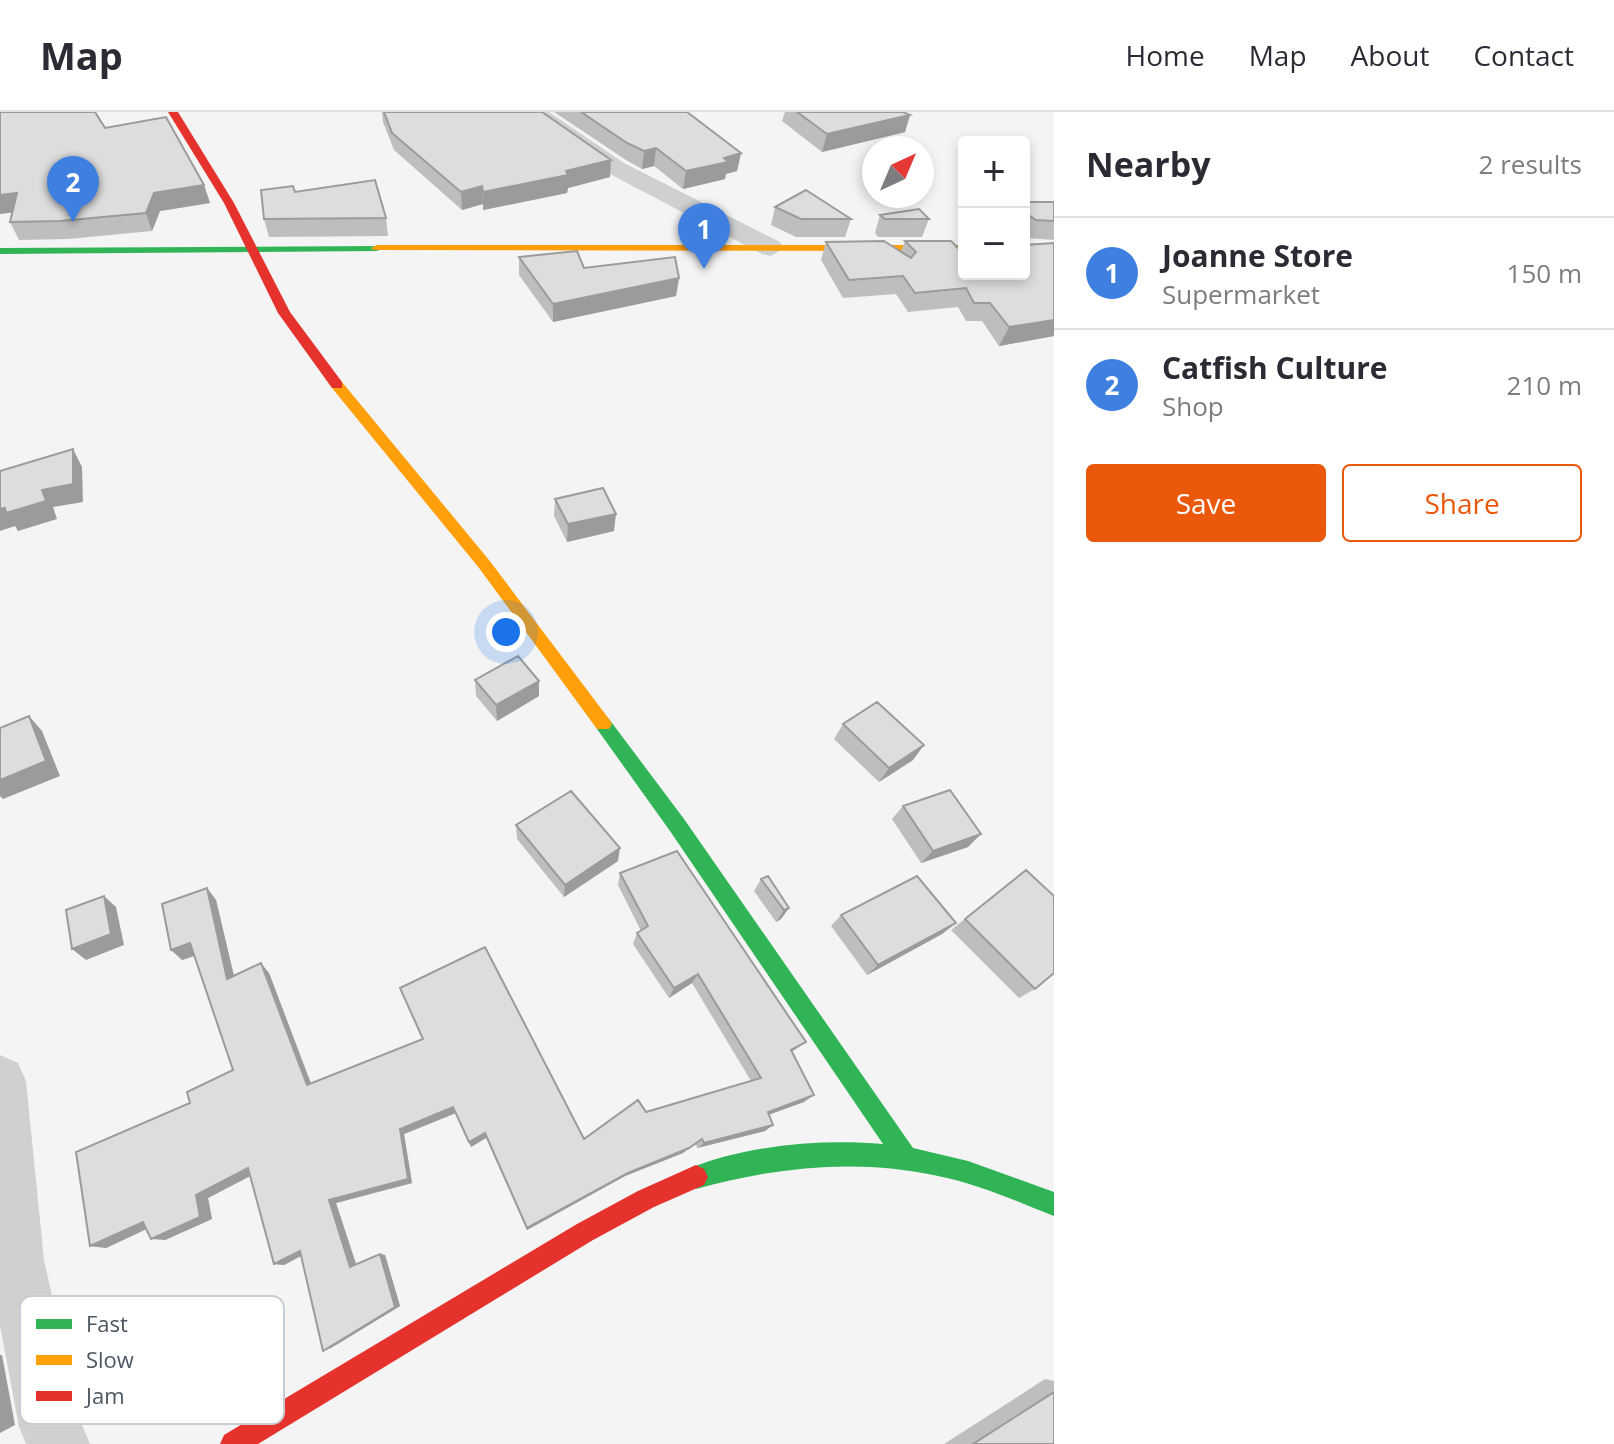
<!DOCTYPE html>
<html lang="en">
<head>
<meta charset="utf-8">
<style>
  body { margin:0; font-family:"Open Sans",sans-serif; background:#f2f2f3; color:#2b2b33 }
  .controls { position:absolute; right:24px; top:24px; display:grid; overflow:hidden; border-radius:8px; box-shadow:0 4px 12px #0003 }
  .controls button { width:72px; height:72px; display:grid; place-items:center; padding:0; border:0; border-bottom:2px solid #e1e1e2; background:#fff; color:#2b2b33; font:40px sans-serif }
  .compass { position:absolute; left:862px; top:24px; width:72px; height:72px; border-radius:50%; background:#fff; box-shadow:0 4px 12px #0003; rotate:44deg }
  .you { position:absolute; left:506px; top:520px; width:28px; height:28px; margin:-20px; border:6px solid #fff; border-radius:50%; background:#1a73e8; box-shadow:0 0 0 12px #1a73e833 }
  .badge { display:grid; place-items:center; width:52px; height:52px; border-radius:50%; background:#ea580c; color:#fff; font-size:26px; font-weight:700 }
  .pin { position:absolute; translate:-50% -66px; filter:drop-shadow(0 2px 4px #0008) }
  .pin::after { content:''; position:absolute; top:42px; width:28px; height:24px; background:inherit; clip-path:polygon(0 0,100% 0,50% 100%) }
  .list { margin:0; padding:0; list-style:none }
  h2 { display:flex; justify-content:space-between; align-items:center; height:104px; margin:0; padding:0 32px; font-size:34px }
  h2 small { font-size:26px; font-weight:400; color:#7c7c81 }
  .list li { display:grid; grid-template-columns:52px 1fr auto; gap:24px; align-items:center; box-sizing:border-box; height:112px; padding:0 32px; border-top:2px solid #e1e1e2 }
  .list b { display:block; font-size:30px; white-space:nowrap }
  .list p { margin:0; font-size:26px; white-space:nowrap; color:#7c7c81 }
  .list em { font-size:26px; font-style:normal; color:#7c7c81 }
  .actions { display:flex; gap:16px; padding:24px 32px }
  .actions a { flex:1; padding:18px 0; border:2px solid #ea580c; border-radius:8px; text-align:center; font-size:28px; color:#ea580c }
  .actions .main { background:#ea580c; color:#fff }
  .map { position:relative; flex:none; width:1054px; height:1332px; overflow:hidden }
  header { display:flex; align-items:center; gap:48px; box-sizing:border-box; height:112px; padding:0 40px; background:#fff; border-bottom:2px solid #e1e1e2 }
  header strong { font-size:38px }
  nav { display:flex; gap:44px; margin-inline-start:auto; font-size:28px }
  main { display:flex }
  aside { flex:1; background:#fff }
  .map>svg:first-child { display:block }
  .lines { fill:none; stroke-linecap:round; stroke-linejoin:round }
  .street { fill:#ced0d2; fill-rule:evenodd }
  .fast { fill:#30b455; fill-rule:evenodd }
  .slow { fill:#ff9f0a; fill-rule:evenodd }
  .jam { fill:#e5322d; fill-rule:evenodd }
  .wall { fill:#bebebf }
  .shaded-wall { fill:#9b9b9b }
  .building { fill:#ddddde; stroke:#9b9b9b; stroke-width:2 }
  .key { fill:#fff; stroke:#c9ccd0; stroke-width:2 }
  .key-label { font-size:22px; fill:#4a5661 }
</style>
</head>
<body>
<header>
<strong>Map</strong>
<nav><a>Home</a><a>Map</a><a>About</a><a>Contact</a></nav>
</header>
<main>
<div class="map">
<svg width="1054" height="1332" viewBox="0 0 1054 1332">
  <rect width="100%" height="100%" fill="#f4f4f4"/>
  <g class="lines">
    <path class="street" d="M523,0H549L624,51L780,130L784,136L771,144L762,142L608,61Z
      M0,943L18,951L26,969L44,1148L79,1306L90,1332H26L19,1315L0,1213Z"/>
    <path class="fast" d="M381,134L383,136L377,139L0,142V136Z
      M603,605L609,607L684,707L913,1036L968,1049L1054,1080V1104C1016,1089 978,1072 938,1064C857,1046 775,1055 696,1077L688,1073L684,1065L688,1057C746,1033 820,1027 883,1032L670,719L597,617L594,612L597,607Z"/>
    <path class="slow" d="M377,133H964V139L373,138L371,136Z
      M337,269L342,270L489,448L609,607L612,612L609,617H597L479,456L332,276L331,273Z"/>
    <path class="jam" d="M168,0H178L234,91L290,200L342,270V276H332L278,201L224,91Z
      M696,1053L704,1057L708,1065L704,1073L654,1095L593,1128L258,1332H220L224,1323L577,1112L638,1079Z"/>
  </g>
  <path class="wall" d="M0,0L105,16L204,73L210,91L160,99L152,119L68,127L19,128L10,110L12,100L0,102Z
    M382,0H542L610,65L568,76L567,81L483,98V92L462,98L394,38L383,10Z
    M554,0H687L741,41L737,59L726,62L725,67L683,77L654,54L642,57L626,48Z
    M785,0H903L910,3L905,20L822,40L782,9Z
    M295,80L386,106L388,124L269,125L264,107Z
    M1024,90H1054V128L1027,126L1024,124Z
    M775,95L851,107L845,125H796L771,113Z
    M880,103L929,107L922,125H878L875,121Z
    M905,129L960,138L1054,131V224L999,234L982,209H966L958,195L908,200L896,182L843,186L821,148L826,130L901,140Z
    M519,145L584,156L679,166L676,184L553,210L519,163Z
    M555,387L614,419L567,430L554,404Z
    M475,568L539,569V584L497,609L476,584Z
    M843,612L913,648L879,670L834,627Z
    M903,694L968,735L921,751L892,707Z
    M516,713L618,749L564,785L517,727Z
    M1026,758L1035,877L1019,886L951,818Z
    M620,761L806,930L792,940L804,990L769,1002L765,1019L697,1036L696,1032L683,1041L625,1064L527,1118L486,1026L471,1035L456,1001L404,1022L412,1071L336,1091L356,1152L380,1142L385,1143L400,1194L331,1236L301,1144L284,1153L274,1152L250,1064L208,1086L212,1107L165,1128L147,1117L106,1136L90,1134L190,991L233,958L194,844L182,848L207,776L216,788L234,864L269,861L311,971L584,1027L646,1000L751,969L692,871L669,886L633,832L637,821L641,819L618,773Z
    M761,767L789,796L781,807L776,810L754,779Z
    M841,803L956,811L942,822L867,863L831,814Z
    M1045,1267L1054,1269V1332H944Z"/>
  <path class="shaded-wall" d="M910,3L905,20L822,40L827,22Z
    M656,36L654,54L642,57L644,39Z
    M741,41L737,59L726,62L725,67L683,77L686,59Z
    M611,48L610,65L568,76L567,81L483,98V80Z
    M204,73L210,91L160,99L152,119L146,101L154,81Z
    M482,74L483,92L462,98L461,80Z
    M17,81L25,99L0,102V83Z
    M679,166L676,184L553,210V192Z
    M1054,208V224L999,234L1009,215Z
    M73,337L82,355L83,390L53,395L57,407L18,419L15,414L0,419V397L42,378Z
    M616,402L614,419L567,430L568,412Z
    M539,569V584L497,609L496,593Z
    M29,604L42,619L60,664L3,687L0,684V668Z
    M924,633L913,648L879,670L889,656Z
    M981,722L968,735L921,751L933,739Z
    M620,736L618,749L564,785L565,773Z
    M207,776L216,788L237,877L227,867Z
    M104,784L116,795L124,833L86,848L72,837Z
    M789,796L781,807L776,810L784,798Z
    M956,811L942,822L867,863L878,853Z
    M190,831L200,842L182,848L171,838Z
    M261,851L269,861L314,980L307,973Z
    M698,862L692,871L669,886L674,876Z
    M814,983L804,990L760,1006L768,1000Z
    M453,995L456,1001L404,1022L412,1071L336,1091L357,1155H350L329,1088L400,1017Z
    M773,1013L765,1019L697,1036L704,1031Z
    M485,1021L486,1026L471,1035L469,1030Z
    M689,1036L683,1041L625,1064L527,1118V1116L628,1061Z
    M248,1056L258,1060L208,1086L212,1107L165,1128L151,1127L196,1083Z
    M143,1110L157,1112L106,1136L90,1134Z
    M300,1139L308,1140L284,1153L274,1152Z
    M380,1142L385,1143L400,1194L331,1236L323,1239Z
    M0,1243H2L15,1313L0,1321Z"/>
  <path class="building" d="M0,0H95L105,16L166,5L204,73L154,81L146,101L60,109L10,110L17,81L0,83Z
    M384,0H542L611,48L566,59L568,63L483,80L482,74L461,80L392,21Z
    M581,0H687L741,41L724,46L728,50L686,59L656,36L644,39L627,31Z
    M797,0H903L910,3L827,22Z
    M375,68L386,106L264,107L261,78L293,74L295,80Z
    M806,78L851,107H801L775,95Z
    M1024,90H1054V109L1036,108L1024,100Z
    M919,97L929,107H885L880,103Z
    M884,129L911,146L916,140L905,129H951L960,138H964V162H1024V133L1054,131V208L1009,215L990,191H974L966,176L915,181L903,164L849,168L826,130Z
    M577,139L584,156L675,145L679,166L553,192L519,145Z
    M73,337V372L42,378L46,389L6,401L5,396L0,397V359Z
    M603,376L616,402L568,412L555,387Z
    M518,544L539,569L496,593L475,568Z
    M877,590L924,633L889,656L843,612Z
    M29,604L46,649L0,668V616Z
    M950,678L981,722L933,739L903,694Z
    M571,679L620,736L565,773L516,713Z
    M677,739L806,930L791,938L814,983L768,1000L773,1013L704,1031L702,1027L689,1036L628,1061L527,1116L485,1021L469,1030L453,995L400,1017L408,1067L329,1088L350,1155L380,1142L395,1195L323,1239L300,1139L274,1152L248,1056L196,1083L200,1105L151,1127L143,1110L90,1134L76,1040L190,991L187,980L233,958L190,831L171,838L162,792L207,776L227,867L261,851L307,973L423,927L400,876L485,835L584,1027L638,988L646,1000L761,966L698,862L674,876L637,821L648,814L620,761Z
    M1026,758L1054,784V861L1035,877L965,807Z
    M768,764L789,796L784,798L761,767Z
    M917,764L956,811L878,853L841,803Z
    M104,784L111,822L72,837L66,798Z
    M1054,1280V1332H973Z"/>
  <rect x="20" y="1184" width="264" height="128" rx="12" class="key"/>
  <rect x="36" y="1207" width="36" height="10" fill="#30b455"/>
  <rect x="36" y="1243" width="36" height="10" fill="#ff9f0a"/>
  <rect x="36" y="1279" width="36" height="10" fill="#e5322d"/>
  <g class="key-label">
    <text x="86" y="1220">Fast</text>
    <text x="86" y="1256">Slow</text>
    <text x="86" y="1292">Jam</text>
  </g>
</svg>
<div class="controls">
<button>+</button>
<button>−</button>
</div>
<svg class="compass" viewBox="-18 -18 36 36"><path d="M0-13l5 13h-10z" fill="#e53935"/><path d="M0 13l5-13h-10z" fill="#7c7c81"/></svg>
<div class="you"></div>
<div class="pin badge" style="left:704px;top:157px;background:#3f7fe0">1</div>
<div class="pin badge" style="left:73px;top:110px;background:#3f7fe0">2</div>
</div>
<aside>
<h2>Nearby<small>2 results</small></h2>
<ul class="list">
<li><span class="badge" style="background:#3f7fe0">1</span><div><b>Joanne Store</b><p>Supermarket</p></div><em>150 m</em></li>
<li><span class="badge" style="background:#3f7fe0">2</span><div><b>Catfish Culture</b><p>Shop</p></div><em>210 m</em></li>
</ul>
<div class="actions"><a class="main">Save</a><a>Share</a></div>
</aside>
</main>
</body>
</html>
